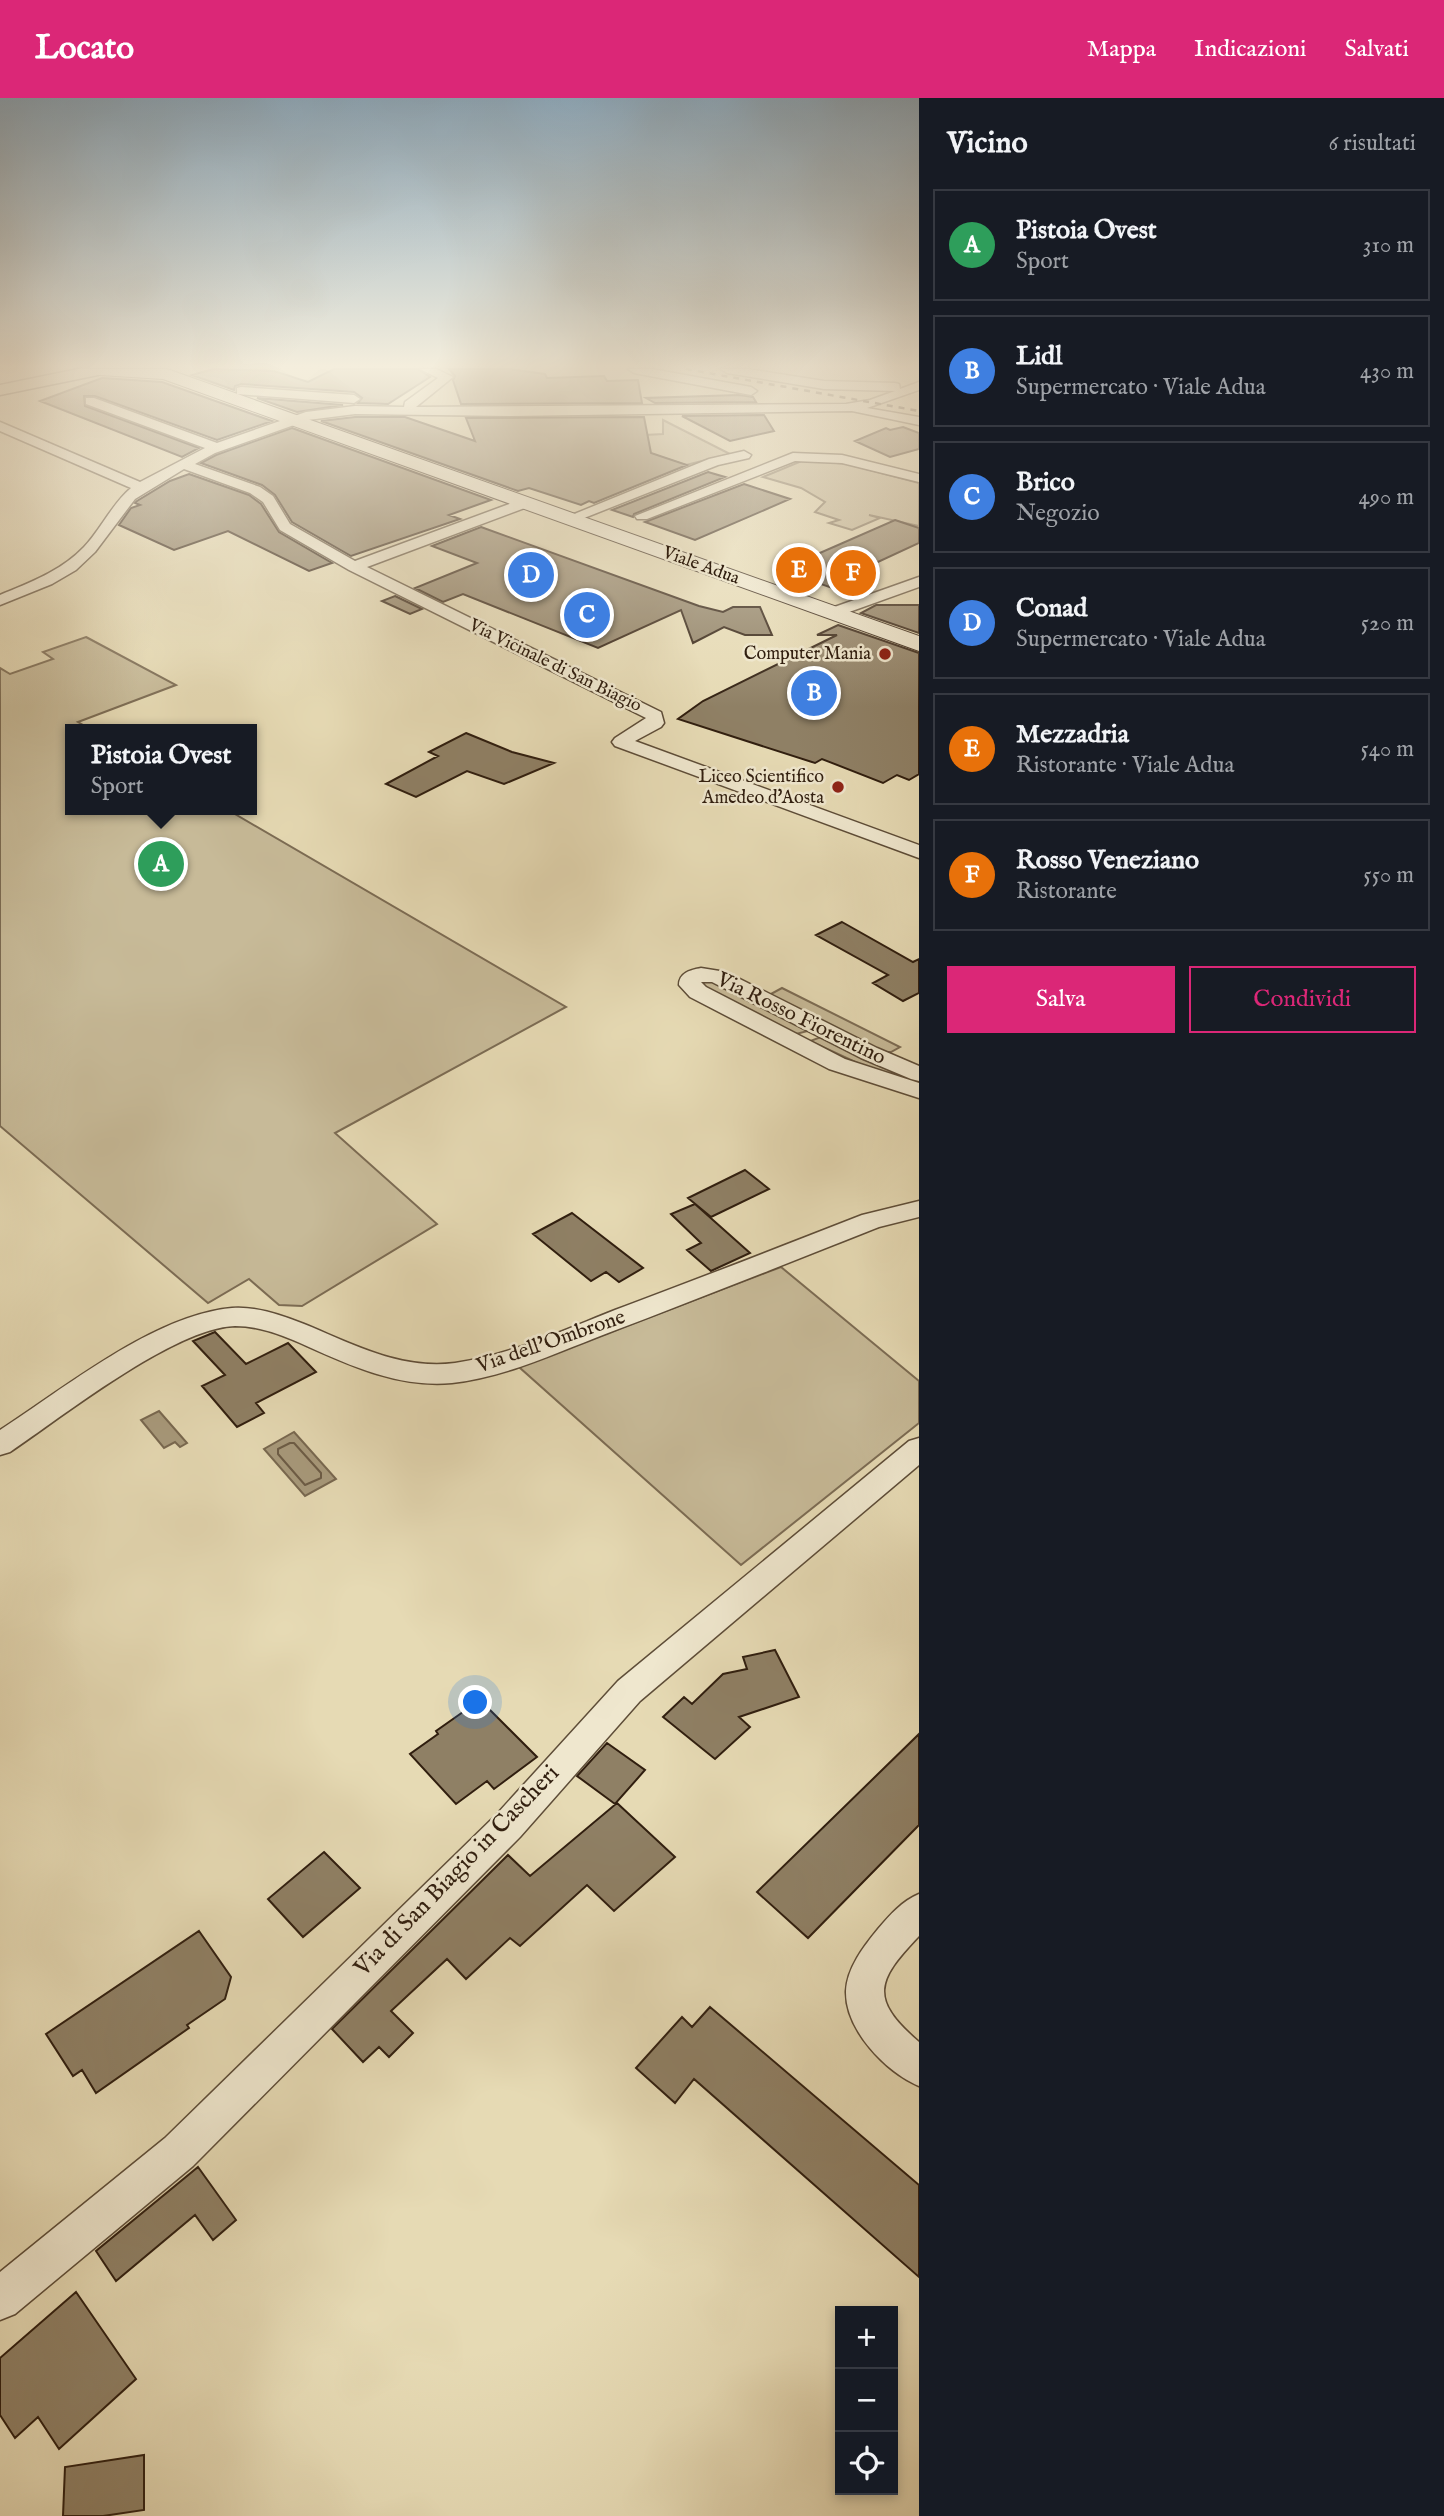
<!DOCTYPE html>
<html lang="it">
<head>
<meta charset="utf-8">
<style>
  body { margin:0; font-family:"IM FELL English",serif; background:#242831; color:#f1f3f6 }
  .controls { position:absolute; right:21px; bottom:21px; display:grid; overflow:hidden; border-radius:0px; box-shadow:0 4px 10px #0003 }
  .controls button { width:63px; height:63px; display:grid; place-items:center; padding:0; border:0; border-bottom:2px solid #363941; background:#171b24; color:#f1f3f6; font:35px sans-serif }
  .you { position:absolute; left:476px; top:1605px; width:24px; height:24px; margin:-18px; border:5px solid #fff; border-radius:50%; background:#1a73e8; box-shadow:0 0 0 10px #1a73e833 }
  .badge { display:grid; place-items:center; width:46px; height:46px; border-radius:50%; background:#db2777; color:#fff; font-size:23px; font-weight:700 }
  .pin { position:absolute; translate:-50% -50%; border:4px solid #fff; box-shadow:0 2px 7px #0006 }
  .popup { position:absolute; left:65px; top:626px; width:192px; height:91px; box-sizing:border-box; display:grid; place-content:center; border-radius:0px; background:#171b24; filter:drop-shadow(0 2px 5px #0005); font-size:23px; white-space:nowrap; color:#9ea1a6 }
  .popup b { font-size:26px; color:#f1f3f6 }
  .popup::after { content:''; position:absolute; left:50%; top:100%; margin-left:-14px; border:14px solid transparent; border-top-color:#171b24 }
  .list { margin:0; padding:0; list-style:none }
  h2 { display:flex; justify-content:space-between; align-items:center; height:91px; margin:0; padding:0 28px; font-size:30px }
  h2 small { font-size:23px; font-weight:400; color:#9ea1a6 }
  .list li { display:grid; grid-template-columns:46px 1fr auto; gap:21px; align-items:center; box-sizing:border-box; height:112px; margin:0 14px 14px; padding:0 14px; border:2px solid #363941; border-radius:0px }
  .list b { display:block; font-size:26px; white-space:nowrap }
  .list p { margin:0; font-size:23px; white-space:nowrap; color:#9ea1a6 }
  .list em { font-size:23px; font-style:normal; color:#9ea1a6 }
  .actions { display:flex; gap:14px; padding:21px 28px }
  .actions a { flex:1; padding:16px 0; border:2px solid #db2777; border-radius:0px; text-align:center; font-size:24px; color:#db2777 }
  .actions .main { background:#db2777; color:#fff }
  .icon { flex:none; width:38px; height:38px; fill:none; stroke:currentColor; stroke-width:2; stroke-linecap:round; stroke-linejoin:round }
  .map { position:relative; flex:none; width:919px; height:2418px; overflow:hidden }
  header { display:flex; align-items:center; gap:42px; box-sizing:border-box; height:98px; padding:0 35px; background:#db2777; color:#fff }
  header strong { font-size:33px }
  nav { display:flex; gap:38px; margin-inline-start:auto; font-size:24px }
  main { display:flex }
  aside { flex:1; background:#171b24 }
  .map>svg:first-child { display:block }
  .green { fill:#c7ba98; stroke:#7c6c54; stroke-width:2 }
  .water { fill:#a89a7c; stroke:#786850; stroke-width:2 }
  .lines { fill:none; stroke-linecap:round; stroke-linejoin:round }
  .shore { stroke:#6c5c46; stroke-width:2 }
  .building { fill:#8f8065; stroke:#301e0f; stroke-width:2 }
  .street-casing { stroke:#5e4d38; stroke-width:3 }
  .secondary-casing { stroke:#301e0f; stroke-width:2 }
  .highway-casing { stroke:#301e0f; stroke-width:3 }
  .street { fill:#efe7ce; fill-rule:evenodd }
  .secondary { fill:#efe7ce; fill-rule:evenodd }
  .highway { fill:#e6dab4; fill-rule:evenodd }
  .rail { stroke:#301e0f; stroke-width:2.5; stroke-dasharray:6 6; stroke-linecap:butt }
  .poi-dot { fill:#8f2418; stroke:#efe7ce; stroke-width:2.5 }
  .labels { text-anchor:middle; dominant-baseline:central; stroke-width:5; stroke-linejoin:round; paint-order:stroke }
  .far-street-label { font-size:18px; fill:#301e0f; stroke:#efe7ce }
  .far-poi-label { font-size:18px; fill:#301e0f; stroke:#efe7ce; text-anchor:end }
  .street-label { font-size:21px; fill:#301e0f; stroke:#efe7ce }
  .near-street-label { font-size:24px; fill:#301e0f; stroke:#efe7ce }
</style>
</head>
<body>
<header>
<strong>Locato</strong>
<nav><a>Mappa</a><a>Indicazioni</a><a>Salvati</a></nav>
</header>
<main>
<div class="map">
<svg width="919" height="2418" viewBox="0 0 919 2418">
  <rect width="100%" height="100%" fill="#e6dab4"/>
  <filter id="stains"><feTurbulence type="fractalNoise" baseFrequency=".00286" numOctaves="4"/><feColorMatrix values="0 0 0 0 .2 0 0 0 0 .09 0 0 0 0 .02 0 0 0 .5 -.17"/></filter>
  <radialGradient id="worn" r=".72"><stop offset=".6" stop-color="#630" stop-opacity="0"/><stop offset="1" stop-color="#630" stop-opacity=".3"/></radialGradient>
  <path class="green" d="M663,322L730,356L686,367L612,343L625,338L663,336Z
    M804,362L847,366L919,385V428L869,417L880,420L852,432L829,425L839,422L815,414L825,404L801,390L763,379Z
    M86,539L176,587L78,624L90,631H70V712H228L566,909L335,1035L437,1126L302,1208L279,1207L249,1181L208,1205L0,1028V570L10,576L53,561L43,554Z
    M704,880L809,930L808,933L796,936L699,886Z
    M782,890L900,949L891,954H883L769,897Z
    M821,939L919,977V984L866,969L810,943Z
    M781,1169L919,1283V1325L741,1467L519,1269Z"/>
  <path class="water" d="M159,1313L187,1345L180,1349L175,1344L164,1350L141,1322Z
    M294,1334L336,1381L305,1398L264,1351Z"/>
  <g class="lines">
    <path class="shore" d="M290,1345H294L321,1375V1380L305,1387L278,1356V1351Z"/>
  </g>
  <path class="building" d="M213,271L274,273L308,284L334,271H418L430,279L388,306L358,305L362,300L354,294L241,286L235,288L234,292L192,277Z
    M449,271H509L545,276L547,280L604,278L607,283L638,282L642,305L461,306L453,282L455,278Z
    M102,280L162,284L272,323L217,342L95,298H84L85,308L199,350L182,359L40,303Z
    M739,297L753,299L756,304L655,305L646,300Z
    M257,300L343,307L297,314Z
    M764,317L774,333L730,343L682,318Z
    M355,319H405L475,343L466,320L644,319L651,355L687,367L594,405L589,403L581,407L529,390L518,393L321,323Z
    M903,329L919,335V351L890,359L855,343L886,330L890,332Z
    M292,330L491,402L449,417L460,421L351,458L292,424L275,397L262,387L201,365L216,357Z
    M708,374L725,379L634,416L633,419L612,412Z
    M189,376L249,397L261,406L279,434L332,465L309,473L228,433L174,452L119,427L131,410L140,407L135,405L137,403L170,383Z
    M744,386L790,401L695,442L645,424Z
    M895,422L919,430V445L867,469L875,471L835,491L781,472Z
    M481,429L699,508L723,514L733,509H760L772,537H745L724,529L693,545L681,512L598,550L463,496L443,504L415,490L477,465L432,448Z
    M395,498L422,511L410,516L382,503Z
    M876,507H919V535L861,515Z
    M838,527L919,555V676L909,682L897,677L883,685L822,661L815,665L678,621L703,603L837,537H817Z
    M466,635L512,654L554,665L504,686L467,673L416,699L386,686L438,658L429,654Z
    M842,824L913,864L919,861V895L903,903L873,885L888,877L816,837Z
    M745,1072L769,1091L711,1119L688,1100Z
    M695,1106L750,1155L711,1173L687,1152L701,1145L671,1116Z
    M572,1115L643,1170L619,1184L606,1174L591,1183L533,1136Z
    M215,1234L246,1266L288,1245L316,1274L256,1305L264,1315L237,1329L202,1288L225,1277L193,1243Z
    M775,1552L799,1599L739,1619L750,1629L715,1661L663,1619L684,1599L692,1606L723,1576L747,1571L743,1559Z
    M480,1602L537,1659L494,1691L487,1683L456,1706L410,1656L438,1636L436,1633Z
    M919,1636V1727L808,1840L757,1794Z
    M607,1645L645,1672L615,1706L577,1678Z
    M617,1705L675,1759L614,1813L587,1787L520,1848L510,1840L466,1881L447,1861L391,1913L413,1935L389,1959L379,1949L363,1964L332,1931L508,1757L530,1778Z
    M324,1754L360,1790L303,1839L268,1801Z
    M199,1833L231,1879L225,1901L187,1927L189,1930L96,1995L82,1972L73,1978L46,1936Z
    M710,1909L919,2087V2179L694,1981L675,2005L636,1970L682,1919L692,1929Z
    M198,2069L236,2122L213,2142L195,2117L116,2183L96,2153Z
    M76,2194L136,2281L59,2351L38,2319L15,2340L0,2317V2260Z
    M144,2357V2412L103,2418H63L65,2369Z"/>
  <g class="lines">
    <defs>
      <path id="street" d="M420,271H436L453,279L416,309L846,306L870,302L895,293L824,291L727,275L721,271H748L824,283L895,285L899,286L900,291L919,284V292L867,310L919,319V327L852,313L511,318L355,316L308,322L215,355L195,366L260,389L273,398L290,426L355,463L520,402H530V408L367,469L661,614L664,625L661,629L635,643L919,747V760L615,648L612,644L615,640L646,620L349,472L280,432L263,404L250,395L184,371L135,401L95,454L76,472L52,486L0,507V497C31,484 61,473 84,449C101,431 112,406 131,390L0,333V324L140,384L205,350L86,306V300H94L217,345L306,314L355,308L404,309L405,304L438,280Z
        M628,271H652L751,289L757,293L751,297L634,275Z
        M241,289L354,297L360,301L354,305L237,296V290Z
        M744,353L751,357L749,360L718,367L574,424L569,425L562,421L709,361Z
        M793,355L842,357L919,376V384L842,365L795,363L647,421H637L635,418Z
        M919,479V489L838,518H826L824,515L826,512Z
        M701,870L726,874L877,950L919,968V983L911,981L861,960L712,884H701L706,889L845,961L919,985V1000L829,971L690,899L679,887C679,875 690,872 701,870Z
        M919,1103V1119L879,1129C788,1165 698,1201 608,1235C558,1254 506,1279 452,1285C397,1290 349,1267 300,1245C279,1236 258,1228 235,1228C174,1230 62,1319 10,1354L0,1357V1332C65,1290 154,1217 232,1210C256,1208 282,1217 304,1226C353,1246 400,1272 455,1265C510,1257 564,1232 615,1212C698,1181 780,1149 862,1117Z
        M919,1340V1367L640,1603L520,1739L193,2068L15,2216L0,2222V2174L165,2040L496,1717L618,1583L909,1343Z
        M919,1796V1838C876,1883 869,1901 919,1944V1988C886,1974 845,1932 846,1893C847,1870 864,1848 878,1831C890,1817 902,1803 919,1796Z"/>
      <path id="secondary" d="M76,271H167L919,538V553L163,281L84,276Z"/>
      <path id="highway" d="M78,271L107,272L98,277L0,297V287Z"/>
    </defs>
    <use href="#street" class="street-casing"/>
    <use href="#secondary" class="secondary-casing"/>
    <use href="#highway" class="highway-casing"/>
    <use href="#street" class="street"/>
    <use href="#secondary" class="secondary"/>
    <use href="#highway" class="highway"/>
    <path class="rail" d="M686,271L919,313"/>
  </g>
  <linearGradient id="sky" x2="0" y2="1"><stop stop-color="#8eaabd"/><stop offset="0.44" stop-color="#f4eedd"/><stop offset="1" stop-color="#f4eedd" stop-opacity="0"/></linearGradient>
  <rect width="919" height="609" fill="url(#sky)"/>
  <g class="poi-dot">
    <circle cx="885" cy="556" r="7"/>
    <circle cx="838" cy="689" r="7"/>
  </g>
  <g class="labels">
    <g class="far-street-label">
      <text transform="translate(701 468) rotate(20)">Viale Adua</text>
      <text transform="translate(555 568) rotate(26)">Via Vicinale di San Biagio</text>
    </g>
    <g class="far-poi-label">
      <text x="871" y="556">Computer Mania</text>
      <text x="824" y="679">Liceo Scientifico<tspan x="824" dy="21">Amedeo d'Aosta</tspan></text>
    </g>
    <g class="street-label">
      <text transform="translate(801 921) rotate(26)">Via Rosso Fiorentino</text>
      <text transform="translate(551 1244) rotate(-19)">Via dell'Ombrone</text>
    </g>
    <g class="near-street-label">
      <text transform="translate(457 1773) rotate(-46)">Via di San Biagio in Cascheri</text>
    </g>
  </g>
  <rect width="100%" height="100%" filter="url(#stains)"/>
  <rect width="100%" height="100%" fill="url(#worn)"/>
</svg>
<div class="controls">
<button>+</button>
<button>−</button>
<button><svg class="icon" aria-label="locate" viewBox="0 0 24 24"><circle cx="12" cy="12" r="6"/><path d="M12 2v4M12 18v4M2 12h4M18 12h4"/></svg></button>
</div>
<div class="you"></div>
<div class="pin badge" style="left:161px;top:766px;background:#2e9e5b">A</div>
<div class="popup"><b>Pistoia Ovest</b>Sport</div>
<div class="pin badge" style="left:814px;top:595px;background:#3f7fe0">B</div>
<div class="pin badge" style="left:587px;top:517px;background:#3f7fe0">C</div>
<div class="pin badge" style="left:531px;top:477px;background:#3f7fe0">D</div>
<div class="pin badge" style="left:799px;top:472px;background:#e8710a">E</div>
<div class="pin badge" style="left:853px;top:475px;background:#e8710a">F</div>
</div>
<aside>
<h2>Vicino<small>6 risultati</small></h2>
<ul class="list">
<li><span class="badge" style="background:#2e9e5b">A</span><div><b>Pistoia Ovest</b><p>Sport</p></div><em>310 m</em></li>
<li><span class="badge" style="background:#3f7fe0">B</span><div><b>Lidl</b><p>Supermercato · Viale Adua</p></div><em>430 m</em></li>
<li><span class="badge" style="background:#3f7fe0">C</span><div><b>Brico</b><p>Negozio</p></div><em>490 m</em></li>
<li><span class="badge" style="background:#3f7fe0">D</span><div><b>Conad</b><p>Supermercato · Viale Adua</p></div><em>520 m</em></li>
<li><span class="badge" style="background:#e8710a">E</span><div><b>Mezzadria</b><p>Ristorante · Viale Adua</p></div><em>540 m</em></li>
<li><span class="badge" style="background:#e8710a">F</span><div><b>Rosso Veneziano</b><p>Ristorante</p></div><em>550 m</em></li>
</ul>
<div class="actions"><a class="main">Salva</a><a>Condividi</a></div>
</aside>
</main>
</body>
</html>
